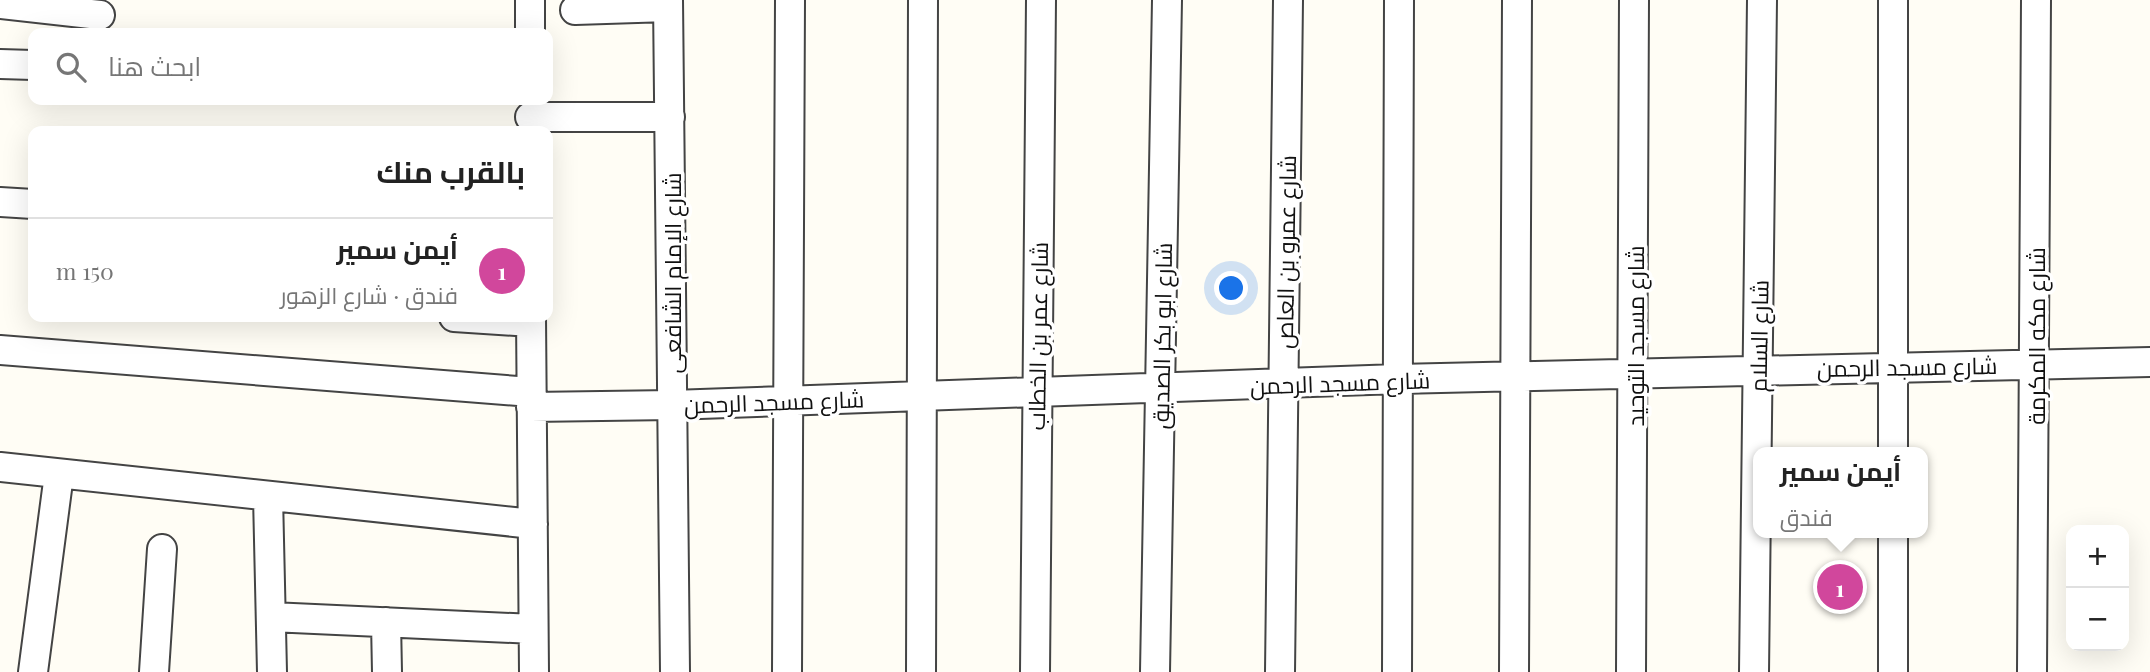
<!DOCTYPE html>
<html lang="ar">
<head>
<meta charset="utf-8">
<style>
  body { margin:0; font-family:"Playfair Display",Cairo,serif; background:#f6f6f6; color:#222; direction:rtl }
  .controls { position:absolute; right:21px; bottom:21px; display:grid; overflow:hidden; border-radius:14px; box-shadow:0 7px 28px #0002 }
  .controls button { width:63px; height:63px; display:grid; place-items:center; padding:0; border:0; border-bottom:2px solid #e0e0e0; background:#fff; color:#222; font:35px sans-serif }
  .you { position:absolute; left:1232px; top:289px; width:24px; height:24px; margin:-18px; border:5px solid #fff; border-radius:50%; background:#1a73e8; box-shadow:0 0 0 10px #1a73e833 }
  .badge { display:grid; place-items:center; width:46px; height:46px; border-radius:50%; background:#c4262e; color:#fff; font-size:23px; font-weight:700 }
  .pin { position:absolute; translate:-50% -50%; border:4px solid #fff; box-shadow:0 2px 7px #0006 }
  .popup { position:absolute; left:1753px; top:447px; width:175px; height:91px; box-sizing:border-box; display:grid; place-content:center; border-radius:14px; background:#fff; filter:drop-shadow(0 2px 5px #0005); font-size:23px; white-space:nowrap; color:#767676 }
  .popup b { font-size:26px; color:#222 }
  .popup::after { content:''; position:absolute; left:50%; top:100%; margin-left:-14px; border:14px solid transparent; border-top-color:#fff }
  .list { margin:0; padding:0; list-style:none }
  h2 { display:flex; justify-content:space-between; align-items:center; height:91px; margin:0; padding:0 28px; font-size:30px }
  h2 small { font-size:23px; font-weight:400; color:#767676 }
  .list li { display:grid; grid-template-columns:46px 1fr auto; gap:21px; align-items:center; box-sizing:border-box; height:105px; padding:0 28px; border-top:2px solid #e0e0e0 }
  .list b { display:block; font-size:26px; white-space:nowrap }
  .list p { margin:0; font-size:23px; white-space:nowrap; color:#767676 }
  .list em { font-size:23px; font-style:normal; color:#767676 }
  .icon { flex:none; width:38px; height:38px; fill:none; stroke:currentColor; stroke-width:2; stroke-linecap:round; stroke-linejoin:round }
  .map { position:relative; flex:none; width:2150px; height:672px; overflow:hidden; direction:ltr }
  .search { position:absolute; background:#fff; box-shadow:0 7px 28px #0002; left:28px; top:28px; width:525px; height:77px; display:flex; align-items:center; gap:18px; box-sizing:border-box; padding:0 24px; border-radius:14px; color:#767676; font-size:26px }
  .panel { position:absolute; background:#fff; box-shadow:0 7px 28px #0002; left:28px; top:126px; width:525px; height:196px; border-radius:14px; direction:rtl }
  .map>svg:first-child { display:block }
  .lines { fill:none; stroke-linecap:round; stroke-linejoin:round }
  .minor-casing { stroke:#444; stroke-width:32 }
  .minor { stroke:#fff; stroke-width:28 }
  .labels { text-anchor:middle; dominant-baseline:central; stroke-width:7; stroke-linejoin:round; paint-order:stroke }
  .street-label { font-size:23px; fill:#111; stroke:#fff }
</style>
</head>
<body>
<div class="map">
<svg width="2150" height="672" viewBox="0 0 2150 672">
  <rect width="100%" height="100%" fill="#fffdf5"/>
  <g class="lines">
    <defs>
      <path id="minor" d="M530,0V33
        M668,0L675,672
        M1,4L100,15
        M575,10L668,7
        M0,64L33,65
        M530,117H670
        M0,202L33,204
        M454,317L531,322
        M531,317L534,672
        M0,350L531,392
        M531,407L672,405L1398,379L2150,362
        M1893,452V0
        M0,467L533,524
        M268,496L272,672
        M271,617L533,629
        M386,622L387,672
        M33,672L59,474
        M154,672L162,549
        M787,672L790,0
        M921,672L923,0
        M1035,672L1041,0
        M1155,672L1167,0
        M1280,672L1288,0
        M1397,672L1399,0
        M1514,672L1517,0
        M1631,672L1634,0
        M1754,672L1762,0
        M1893,672V533
        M2032,672L2036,0"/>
    </defs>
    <use href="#minor" class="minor-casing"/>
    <use href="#minor" class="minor"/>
  </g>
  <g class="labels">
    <g class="street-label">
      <text transform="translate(1285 252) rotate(-89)">شارع عمرو بن العاص</text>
      <text transform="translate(671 273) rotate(-90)">شارع الإمام الشافعى</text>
      <text transform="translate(1037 336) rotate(-89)">شارع عمر بن الخطاب</text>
      <text transform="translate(1161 336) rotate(-89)">شارع ابو بكر الصديق</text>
      <text transform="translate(1634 336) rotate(-90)">شارع مسجد التوحيد</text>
      <text transform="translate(1758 336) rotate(-89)">شارع السلام</text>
      <text transform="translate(2035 336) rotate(-90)">شارع مكه المكرمة</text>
      <text transform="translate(1907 366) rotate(-1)">شارع مسجد الرحمن</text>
      <text transform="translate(1340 382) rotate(-2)">شارع مسجد الرحمن</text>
      <text transform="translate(774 401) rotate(-2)">شارع مسجد الرحمن</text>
    </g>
  </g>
</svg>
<div class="controls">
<button>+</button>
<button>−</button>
</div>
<div class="you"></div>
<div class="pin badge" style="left:1840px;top:587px;background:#d1479c">1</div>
<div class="popup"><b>أيمن سمير</b>فندق</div>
<div class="search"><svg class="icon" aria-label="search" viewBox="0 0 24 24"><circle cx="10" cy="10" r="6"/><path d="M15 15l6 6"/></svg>ابحث هنا</div>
<section class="panel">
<h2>بالقرب منك<small></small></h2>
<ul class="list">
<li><span class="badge" style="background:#d1479c">1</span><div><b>أيمن سمير</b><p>فندق · شارع الزهور</p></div><em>150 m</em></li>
</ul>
</section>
</div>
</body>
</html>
